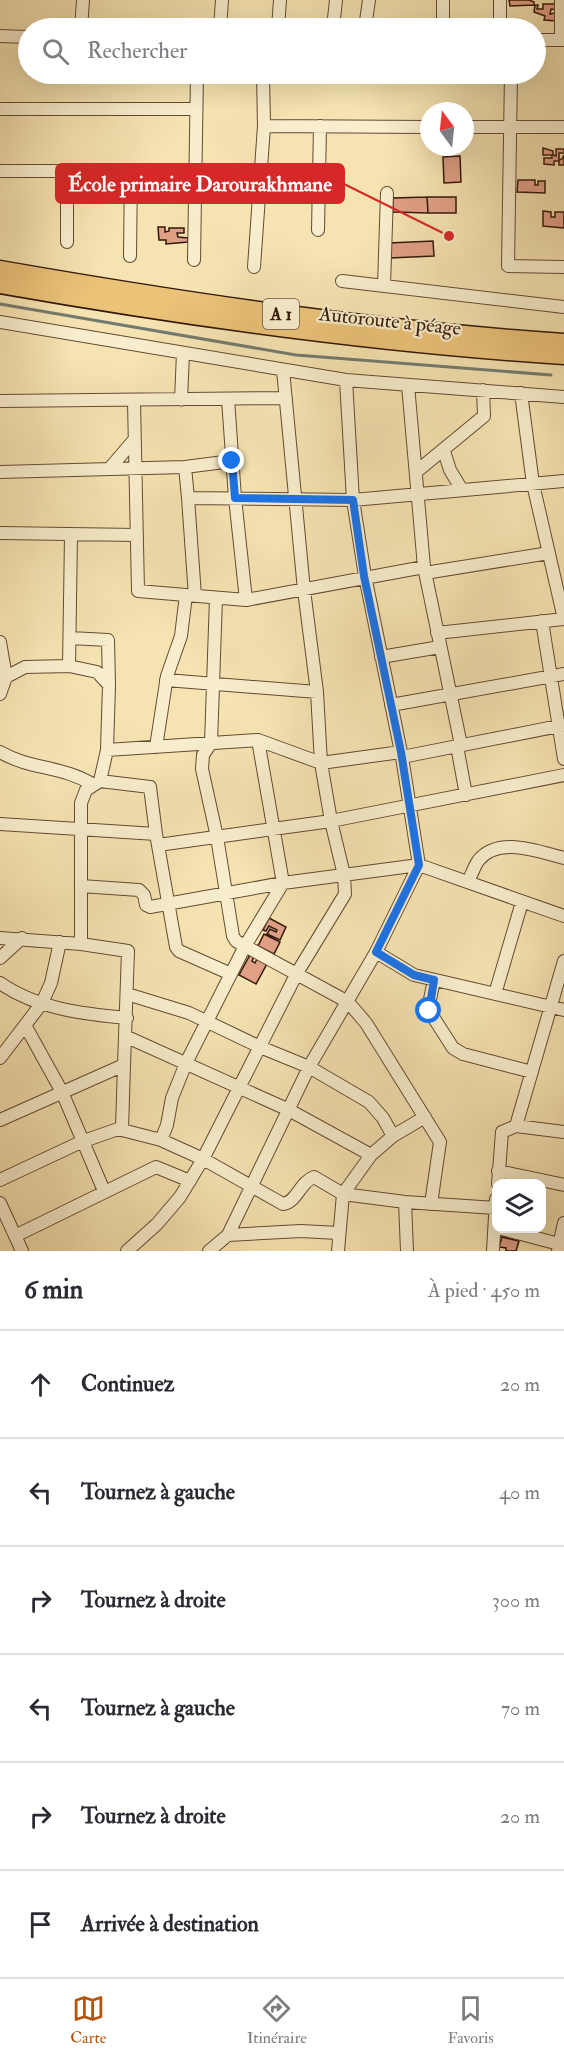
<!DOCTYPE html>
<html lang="fr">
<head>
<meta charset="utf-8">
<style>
  body { margin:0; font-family:"IM FELL Double Pica",serif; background:#f7f7f7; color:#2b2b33 }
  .controls { position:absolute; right:18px; bottom:18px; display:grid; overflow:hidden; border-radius:12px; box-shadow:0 6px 24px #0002 }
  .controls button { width:54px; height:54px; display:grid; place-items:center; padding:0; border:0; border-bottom:2px solid #e1e1e2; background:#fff; color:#2b2b33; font:30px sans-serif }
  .compass { position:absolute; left:420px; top:102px; width:54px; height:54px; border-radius:50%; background:#fff; box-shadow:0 6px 24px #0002; rotate:345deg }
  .stop { position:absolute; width:18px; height:18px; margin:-14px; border:4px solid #1a73e8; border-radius:50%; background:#fff }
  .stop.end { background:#1a73e8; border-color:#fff; box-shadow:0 2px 6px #0008 }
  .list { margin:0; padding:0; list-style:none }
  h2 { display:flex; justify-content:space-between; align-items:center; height:78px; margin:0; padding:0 24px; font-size:26px }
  h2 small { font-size:20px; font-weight:400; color:#7c7c81 }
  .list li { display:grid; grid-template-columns:39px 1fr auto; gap:18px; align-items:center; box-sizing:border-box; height:108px; padding:0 24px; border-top:2px solid #e1e1e2 }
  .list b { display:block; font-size:22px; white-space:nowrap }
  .list em { font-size:20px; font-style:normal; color:#7c7c81 }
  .icon { flex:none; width:33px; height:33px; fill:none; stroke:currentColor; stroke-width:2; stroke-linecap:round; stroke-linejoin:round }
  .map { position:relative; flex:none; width:564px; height:1251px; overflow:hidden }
  .search { position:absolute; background:#fff; box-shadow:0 6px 24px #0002; left:18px; right:18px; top:18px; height:66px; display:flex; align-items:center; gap:15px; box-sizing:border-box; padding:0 21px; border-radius:33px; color:#7c7c81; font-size:22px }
  .sheet { height:726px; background:#fff }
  nav { display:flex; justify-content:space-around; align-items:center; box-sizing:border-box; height:84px; border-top:2px solid #e1e1e2; background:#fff; font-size:16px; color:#7c7c81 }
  nav a { display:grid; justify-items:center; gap:3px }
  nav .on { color:#b45309 }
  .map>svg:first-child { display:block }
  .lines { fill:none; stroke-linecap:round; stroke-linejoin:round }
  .stream { stroke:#737b6f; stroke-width:3 }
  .building { fill:#e0a086; stroke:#331708; stroke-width:1.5 }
  .minor-casing { stroke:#644a32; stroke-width:14 }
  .highway-casing { stroke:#331708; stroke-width:19 }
  .minor { stroke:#f8edcc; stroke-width:12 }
  .highway { stroke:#eac278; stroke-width:16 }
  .route { stroke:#1a73e8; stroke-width:8 }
  .labels { text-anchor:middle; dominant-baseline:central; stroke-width:4.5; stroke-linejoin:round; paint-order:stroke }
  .shield { fill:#f8edcc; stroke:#6e5743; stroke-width:1.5 }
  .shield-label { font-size:18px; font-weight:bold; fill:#331708 }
  .street-label { font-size:20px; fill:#331708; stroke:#f8edcc }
  .leader { fill:none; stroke:#d62828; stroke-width:2 }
  .callout-dot { fill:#d62828; stroke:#f8edcc; stroke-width:2 }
  .callout { fill:#d62828; stroke:#d62828; stroke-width:2 }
  .callout-label { font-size:21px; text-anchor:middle; font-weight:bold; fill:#fff }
</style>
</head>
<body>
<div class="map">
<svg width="564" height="1251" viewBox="0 0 564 1251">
  <rect width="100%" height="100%" fill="#f5e3b1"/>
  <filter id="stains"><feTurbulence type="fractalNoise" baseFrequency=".00333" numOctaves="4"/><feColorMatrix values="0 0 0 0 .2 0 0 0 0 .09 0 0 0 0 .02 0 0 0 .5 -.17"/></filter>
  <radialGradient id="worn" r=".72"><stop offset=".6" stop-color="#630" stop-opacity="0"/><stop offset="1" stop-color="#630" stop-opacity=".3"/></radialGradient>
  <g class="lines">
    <path class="stream" d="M0,304L296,355L551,375"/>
  </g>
  <path class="building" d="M509,0H529L534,2V5L510,6Z
    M543,4H558V10L551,9L550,14L560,12L557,21L544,20L545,16L534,12L535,5H538L537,9H543Z
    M543,148L553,151V155L556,156V149H564V153H559V160L562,159L564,155V165H559V161H554V165L544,164V158H552V155H543Z
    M460,156L461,182L444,183L443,157Z
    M518,180H535V185H538V181H545V193L517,192Z
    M427,197H456V213H428Z
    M427,197L428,213L393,212V198Z
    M543,211L551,212V217H555V212H564V228L543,226Z
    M158,227H165V232L169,231V228H184V233H177L178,237L188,238V242L166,244V240H159Z
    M433,241L434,256L390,258L389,243Z
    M269,918L286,927L280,940L267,934L270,929L276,932L277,930L269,926L266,931L263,930Z
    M264,934L280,942L274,954L258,946Z
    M251,953L255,955L252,961L255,963L258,957L268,962L256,984L239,975Z
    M502,1237L519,1241L516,1251H506V1248L499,1247Z"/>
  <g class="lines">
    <defs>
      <path id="minor" d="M500,0V28
        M561,0V40
        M81,28L83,0
        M220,28L222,0
        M278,28L280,0
        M333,28L336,0
        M365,28L369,0
        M443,28V0
        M0,36L28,37
        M536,40H564
        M511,74L508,266L564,267
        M0,109H196
        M264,126L429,127
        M465,127H564
        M0,171H196
        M318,230L320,126
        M67,242V171
        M130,256L131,171
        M194,260L197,74
        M254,267L264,126L263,74
        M342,281L564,307
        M384,286L387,193
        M0,322L346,380L564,397
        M408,385L424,567L461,745
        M228,399L235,498L246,600
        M181,400L183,353
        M0,401L286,398
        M134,401L138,591L246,600L424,567
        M444,451L450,470L462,490
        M232,461L185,467L188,498L353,500L564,481
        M110,468L134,440
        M0,472L185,467
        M416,472L484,416L483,390
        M188,498L195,596
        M0,533L137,535
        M425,573L549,553
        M216,598L211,743L203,755L202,769L217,837L233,936L236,941L348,1002L366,1023L440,1142L431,1204
        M542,621L564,759
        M437,633L564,619L533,484L521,393
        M70,638L108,640L109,685
        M0,642L6,677L0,694
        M381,657L440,647
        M6,677L25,667L69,666
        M166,680L317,692
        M391,705L564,674
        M457,746L466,795
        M156,747L167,676L181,636L186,595
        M107,750L258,740L321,763L401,752
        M0,752C31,770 61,765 94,785
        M402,757L564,725
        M100,781L150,787L156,834L176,947L179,951L231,974
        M0,824L156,834
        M158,845L331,821L564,775
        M468,882C471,876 474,867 478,861C498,835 539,852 564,858
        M81,886L139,890L144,895L146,905L150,907L283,883L419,865L564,916
        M0,938L81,944V803L86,790L100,781L107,750L109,685L97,672L69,666L71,536
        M376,952L414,975L564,1010
        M0,958L22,938
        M434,980L428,1009L453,1048L463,1054L532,1072
        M0,983C37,1009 84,1014 127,1018
        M127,994L189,1013L260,1047L309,1067L369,1102L383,1118L393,1136L371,1155L343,1194L338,1251
        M495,994L522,902
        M26,1027L62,1092L104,1191
        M127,1037L289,1110L371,1155
        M0,1058L42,1003L51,983L60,942
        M0,1120L124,1065L128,951L81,944
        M516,1126L564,961
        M122,1129L124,1065
        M393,1136L425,1117
        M161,1140L167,1125L172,1098L186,1063L245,946L283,883L258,740
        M498,1171L564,1185
        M0,1180L81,1142L118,1129L161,1140L203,1159L283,1204C297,1202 300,1182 314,1177L343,1194L405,1202L496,1208
        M498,1184L502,1132L516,1126L564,1132
        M405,1202L407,1251
        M0,1203L22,1251
        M498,1228L559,1244
        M228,1235L301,1231L338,1233
        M15,1236L156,1167L190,1181
        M558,1250L564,1223
        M127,1251L157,1224L180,1197L203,1159L297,973L345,894L344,875L331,821L321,763L317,692L304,590L283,370
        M209,1251L228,1235L309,1067L376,952L419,865L402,757L365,576L353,500L346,380
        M493,1251L496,1199"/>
      <path id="highway" d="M0,269C189,302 372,329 564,342
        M0,285C187,318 374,344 564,356"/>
    </defs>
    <use href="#minor" class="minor-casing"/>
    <use href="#highway" class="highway-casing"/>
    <use href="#minor" class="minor"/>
    <use href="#highway" class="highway"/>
  </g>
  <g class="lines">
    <path class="route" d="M232,461L235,498L353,500L364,576L401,752L419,865L376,952L414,975L434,980L429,1011"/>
  </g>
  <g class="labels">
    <rect class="shield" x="263" y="299" width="36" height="30" rx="4.5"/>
    <g class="shield-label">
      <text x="281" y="314">A 1</text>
    </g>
    <g class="street-label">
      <text transform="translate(390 321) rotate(6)">Autoroute à péage</text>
    </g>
  </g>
  <path class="leader" d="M449 236L344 184"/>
  <circle class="callout-dot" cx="449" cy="236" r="6"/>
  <rect class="callout" x="56" y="164" width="288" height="39" rx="6"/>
  <g class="callout-label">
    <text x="200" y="191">École primaire Darourakhmane</text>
  </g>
  <rect width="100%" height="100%" filter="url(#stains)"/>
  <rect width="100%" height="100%" fill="url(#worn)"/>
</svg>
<div class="controls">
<button><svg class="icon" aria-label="layers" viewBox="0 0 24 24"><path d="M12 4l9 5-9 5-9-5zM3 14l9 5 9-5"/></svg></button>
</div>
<svg class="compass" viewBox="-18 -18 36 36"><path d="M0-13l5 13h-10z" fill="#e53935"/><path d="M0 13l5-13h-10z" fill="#7c7c81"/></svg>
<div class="stop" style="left:429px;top:1011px"></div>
<div class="stop end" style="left:232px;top:461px"></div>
<div class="search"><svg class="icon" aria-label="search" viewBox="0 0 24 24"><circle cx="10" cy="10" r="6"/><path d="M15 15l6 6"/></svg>Rechercher</div>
</div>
<section class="sheet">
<h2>6 min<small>À pied · 450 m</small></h2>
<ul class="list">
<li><svg class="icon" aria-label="ahead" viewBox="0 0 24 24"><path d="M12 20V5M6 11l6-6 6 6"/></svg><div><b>Continuez</b></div><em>20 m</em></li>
<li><svg class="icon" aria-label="left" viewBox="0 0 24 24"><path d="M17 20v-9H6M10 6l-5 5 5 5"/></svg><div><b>Tournez à gauche</b></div><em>40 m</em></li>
<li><svg class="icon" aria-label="right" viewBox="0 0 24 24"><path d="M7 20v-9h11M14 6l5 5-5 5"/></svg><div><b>Tournez à droite</b></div><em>300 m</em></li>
<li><svg class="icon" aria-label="left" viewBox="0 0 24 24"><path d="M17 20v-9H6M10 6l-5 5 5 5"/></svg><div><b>Tournez à gauche</b></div><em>70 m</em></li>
<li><svg class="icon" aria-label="right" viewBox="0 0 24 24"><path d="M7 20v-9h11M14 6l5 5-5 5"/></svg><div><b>Tournez à droite</b></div><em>20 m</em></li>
<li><svg class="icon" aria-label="arrive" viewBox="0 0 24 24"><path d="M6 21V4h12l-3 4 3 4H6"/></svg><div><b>Arrivée à destination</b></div></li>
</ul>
</section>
<nav>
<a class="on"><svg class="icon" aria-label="map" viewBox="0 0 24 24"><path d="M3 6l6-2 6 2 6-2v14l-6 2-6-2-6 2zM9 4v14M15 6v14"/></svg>Carte</a>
<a><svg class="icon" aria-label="directions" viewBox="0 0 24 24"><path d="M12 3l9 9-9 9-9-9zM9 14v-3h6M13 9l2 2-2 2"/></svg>Itinéraire</a>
<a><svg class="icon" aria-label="saved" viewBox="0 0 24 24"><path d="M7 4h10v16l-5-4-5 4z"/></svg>Favoris</a>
</nav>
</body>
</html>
